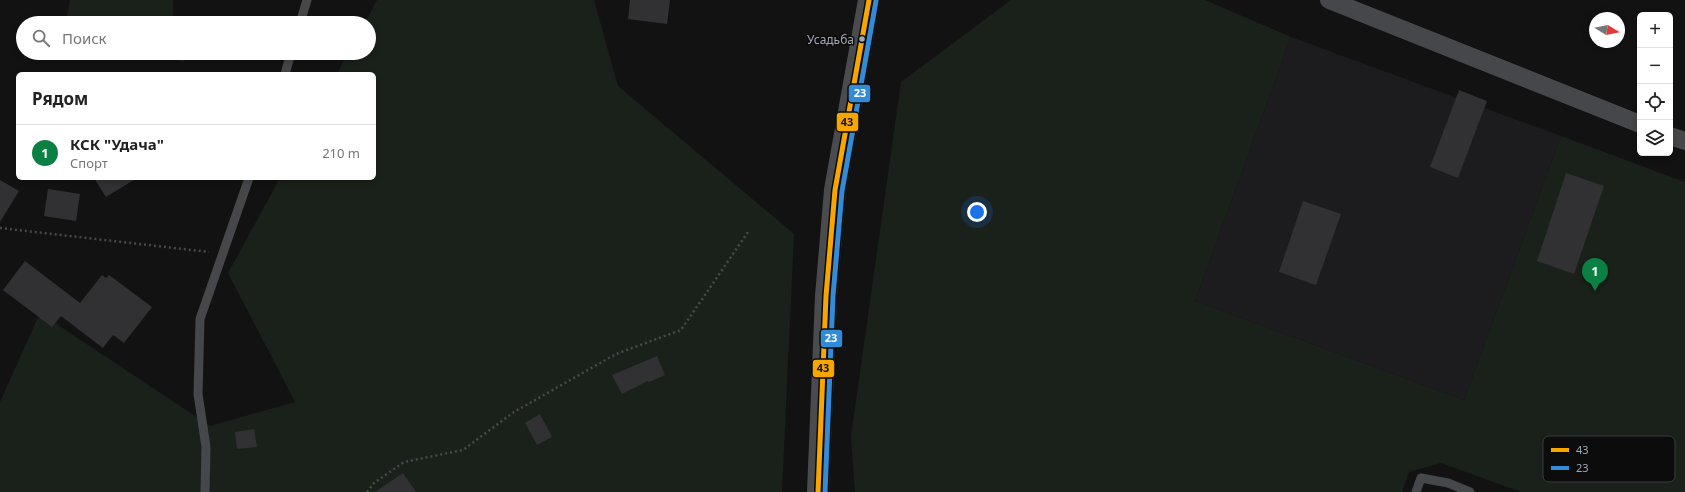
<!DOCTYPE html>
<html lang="ru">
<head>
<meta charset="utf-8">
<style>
  body { margin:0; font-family:"Noto Sans",sans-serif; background:#f6f6f6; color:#222 }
  .controls { position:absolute; right:12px; top:12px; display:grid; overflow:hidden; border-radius:6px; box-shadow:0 2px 6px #0003 }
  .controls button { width:36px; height:36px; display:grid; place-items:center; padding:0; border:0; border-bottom:1px solid #e0e0e0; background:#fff; color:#222; font:20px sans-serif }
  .compass { position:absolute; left:1589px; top:12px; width:36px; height:36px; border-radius:50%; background:#fff; box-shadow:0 2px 6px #0003; rotate:100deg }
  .you { position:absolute; left:977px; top:212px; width:14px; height:14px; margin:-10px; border:3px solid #fff; border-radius:50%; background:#1a73e8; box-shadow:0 0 0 6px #1a73e833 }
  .badge { display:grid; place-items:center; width:26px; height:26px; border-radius:50%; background:#0b8043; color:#fff; font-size:13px; font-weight:700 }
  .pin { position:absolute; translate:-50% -33px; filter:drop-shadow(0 1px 2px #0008) }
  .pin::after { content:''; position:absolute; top:21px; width:14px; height:12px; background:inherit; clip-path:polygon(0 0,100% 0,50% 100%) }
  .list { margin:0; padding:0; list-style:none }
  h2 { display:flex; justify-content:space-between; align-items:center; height:52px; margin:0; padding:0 16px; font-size:17px }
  h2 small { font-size:13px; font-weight:400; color:#767676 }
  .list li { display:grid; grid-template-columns:26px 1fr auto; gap:12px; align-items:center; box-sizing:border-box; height:56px; padding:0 16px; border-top:1px solid #e0e0e0 }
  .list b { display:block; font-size:15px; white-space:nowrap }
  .list p { margin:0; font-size:13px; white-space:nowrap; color:#767676 }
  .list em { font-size:13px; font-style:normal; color:#767676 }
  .icon { flex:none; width:22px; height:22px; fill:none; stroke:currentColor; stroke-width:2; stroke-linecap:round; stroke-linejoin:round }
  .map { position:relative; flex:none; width:1685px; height:492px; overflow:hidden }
  .search { position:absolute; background:#fff; box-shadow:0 2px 6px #0003; left:16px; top:16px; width:360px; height:44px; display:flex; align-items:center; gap:10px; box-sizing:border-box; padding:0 14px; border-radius:22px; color:#767676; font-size:15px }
  .panel { position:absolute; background:#fff; box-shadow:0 2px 6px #0003; left:16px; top:72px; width:360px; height:108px; border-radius:6px }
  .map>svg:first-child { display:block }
  .built { fill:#1c1c1e }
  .green { fill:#1a201a }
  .building { fill:#313133 }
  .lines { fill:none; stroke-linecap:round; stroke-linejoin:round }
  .path { stroke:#47494d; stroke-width:2.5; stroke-dasharray:2 3; stroke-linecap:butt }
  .lane { stroke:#46474b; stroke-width:9 }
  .street { stroke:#46474b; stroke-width:18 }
  .secondary { stroke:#494b4f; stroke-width:22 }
  .bus-1-casing { stroke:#0c0c0d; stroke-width:8 }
  .bus-2-casing { stroke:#0c0c0d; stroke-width:8 }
  .bus-1 { stroke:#f7a600; stroke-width:5 }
  .bus-2 { stroke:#338bd7; stroke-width:5 }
  .bus-dot { fill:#a1a8b4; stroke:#0c0c0d; stroke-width:1.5 }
  .labels { text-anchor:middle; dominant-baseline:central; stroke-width:3; stroke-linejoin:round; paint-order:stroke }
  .bus-label { font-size:12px; fill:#a1a8b4; stroke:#0c0c0d; text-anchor:end }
  .key { fill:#0c0c0d; stroke:#393b3f; stroke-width:1 }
  .key-label { font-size:11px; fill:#a1a8b4 }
  .line-badge { stroke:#0c0c0d; stroke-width:1.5 }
  .badge-label { font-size:11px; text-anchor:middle; font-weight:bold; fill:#fff }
  .pale-badge-label { font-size:11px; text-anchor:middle; font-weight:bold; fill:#111 }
</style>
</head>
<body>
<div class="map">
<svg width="1685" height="492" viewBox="0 0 1685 492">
  <rect width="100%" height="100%" fill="#121212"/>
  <path class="built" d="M1291,37L1561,136L1464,400L1195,301Z"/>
  <path class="green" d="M70,0H173V23H68L66,21Z
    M377,0H594L618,86L794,234L782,492H0V402L40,313L210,426L295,402L228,273L280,178H374V74H337L348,53H369V23H365Z
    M1011,0H1205L1291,37L1195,301L1464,400L1561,136L1685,182V492H1521L1441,463L1409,472L1402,492H855L851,436L901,82Z
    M141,53H182L185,62Z"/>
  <path class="building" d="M630,0H670L667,24L628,19Z
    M1459,90L1487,101L1458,178L1430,167Z
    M1566,173L1604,186L1574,274L1537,261Z
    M94,178H137L106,197Z
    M0,180L19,191L0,222Z
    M48,189L80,194L76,221L44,216Z
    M1303,201L1341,214L1316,285L1279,272Z
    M25,261L80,303L102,275L106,278L109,275L152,307L124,343L113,335L103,348L61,316L52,327L3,290Z
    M657,356L665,375L649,382L648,381L622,394L612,375Z
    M540,414L552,437L537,445L525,423Z
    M254,429L257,447L237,449L235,432Z
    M403,473L416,492H375Z"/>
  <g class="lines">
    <path class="path" d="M0,228L209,252
      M367,492L374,483L404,462L463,450L514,412L616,354L681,330L748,232"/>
    <path class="lane" d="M300,23L307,0
      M285,74L291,53
      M205,492L206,447L198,394L200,319L249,178
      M1416,492L1421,478L1448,483L1470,492"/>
    <path class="street" d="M1329,0L1640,124
      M1670,136L1685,141"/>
    <path class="secondary" d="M818,492L826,296L835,190L869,0"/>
    <defs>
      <path id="bus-1" d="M818,492L826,296L835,190L869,0"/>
      <path id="bus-2" d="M825,492L833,296L842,191L876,1"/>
    </defs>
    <use href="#bus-1" class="bus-1-casing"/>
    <use href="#bus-2" class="bus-2-casing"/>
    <use href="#bus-1" class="bus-1"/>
    <use href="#bus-2" class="bus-2"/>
  </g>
  <circle class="bus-dot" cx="862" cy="39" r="3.5"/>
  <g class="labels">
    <g class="bus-label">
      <text x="854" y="39">Усадьба</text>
    </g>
  </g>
  <rect x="1543" y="436" width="132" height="46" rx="6" class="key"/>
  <rect x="1551" y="448" width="18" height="4" fill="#f7a600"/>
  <rect x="1551" y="466" width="18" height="4" fill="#338bd7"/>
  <g class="key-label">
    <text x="1576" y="454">43</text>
    <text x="1576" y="472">23</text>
  </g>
  <g class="line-badge">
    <rect x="848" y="84" width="23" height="19" rx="4" fill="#338bd7"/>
    <rect x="836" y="112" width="23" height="20" rx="4" fill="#f7a600"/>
    <rect x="820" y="329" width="23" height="19" rx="4" fill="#338bd7"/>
    <rect x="812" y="359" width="23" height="19" rx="4" fill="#f7a600"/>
  </g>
  <g class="badge-label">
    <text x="860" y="97">23</text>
    <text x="831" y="342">23</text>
  </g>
  <g class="pale-badge-label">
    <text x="847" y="126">43</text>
    <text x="823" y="372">43</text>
  </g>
</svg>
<div class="controls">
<button>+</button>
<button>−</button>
<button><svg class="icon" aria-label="locate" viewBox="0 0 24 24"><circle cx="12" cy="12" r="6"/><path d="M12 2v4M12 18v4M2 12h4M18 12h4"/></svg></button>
<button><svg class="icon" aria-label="layers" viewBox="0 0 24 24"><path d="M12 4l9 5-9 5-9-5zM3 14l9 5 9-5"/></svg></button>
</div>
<svg class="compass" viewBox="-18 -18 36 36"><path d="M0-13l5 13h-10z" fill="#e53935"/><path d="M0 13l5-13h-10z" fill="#767676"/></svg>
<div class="you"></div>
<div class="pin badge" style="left:1595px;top:291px">1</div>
<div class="search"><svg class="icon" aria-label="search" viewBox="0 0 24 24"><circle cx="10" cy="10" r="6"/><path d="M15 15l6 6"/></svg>Поиск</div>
<section class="panel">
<h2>Рядом<small></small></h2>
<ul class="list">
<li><span class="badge">1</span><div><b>КСК &quot;Удача&quot;</b><p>Спорт</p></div><em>210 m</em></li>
</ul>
</section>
</div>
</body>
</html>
